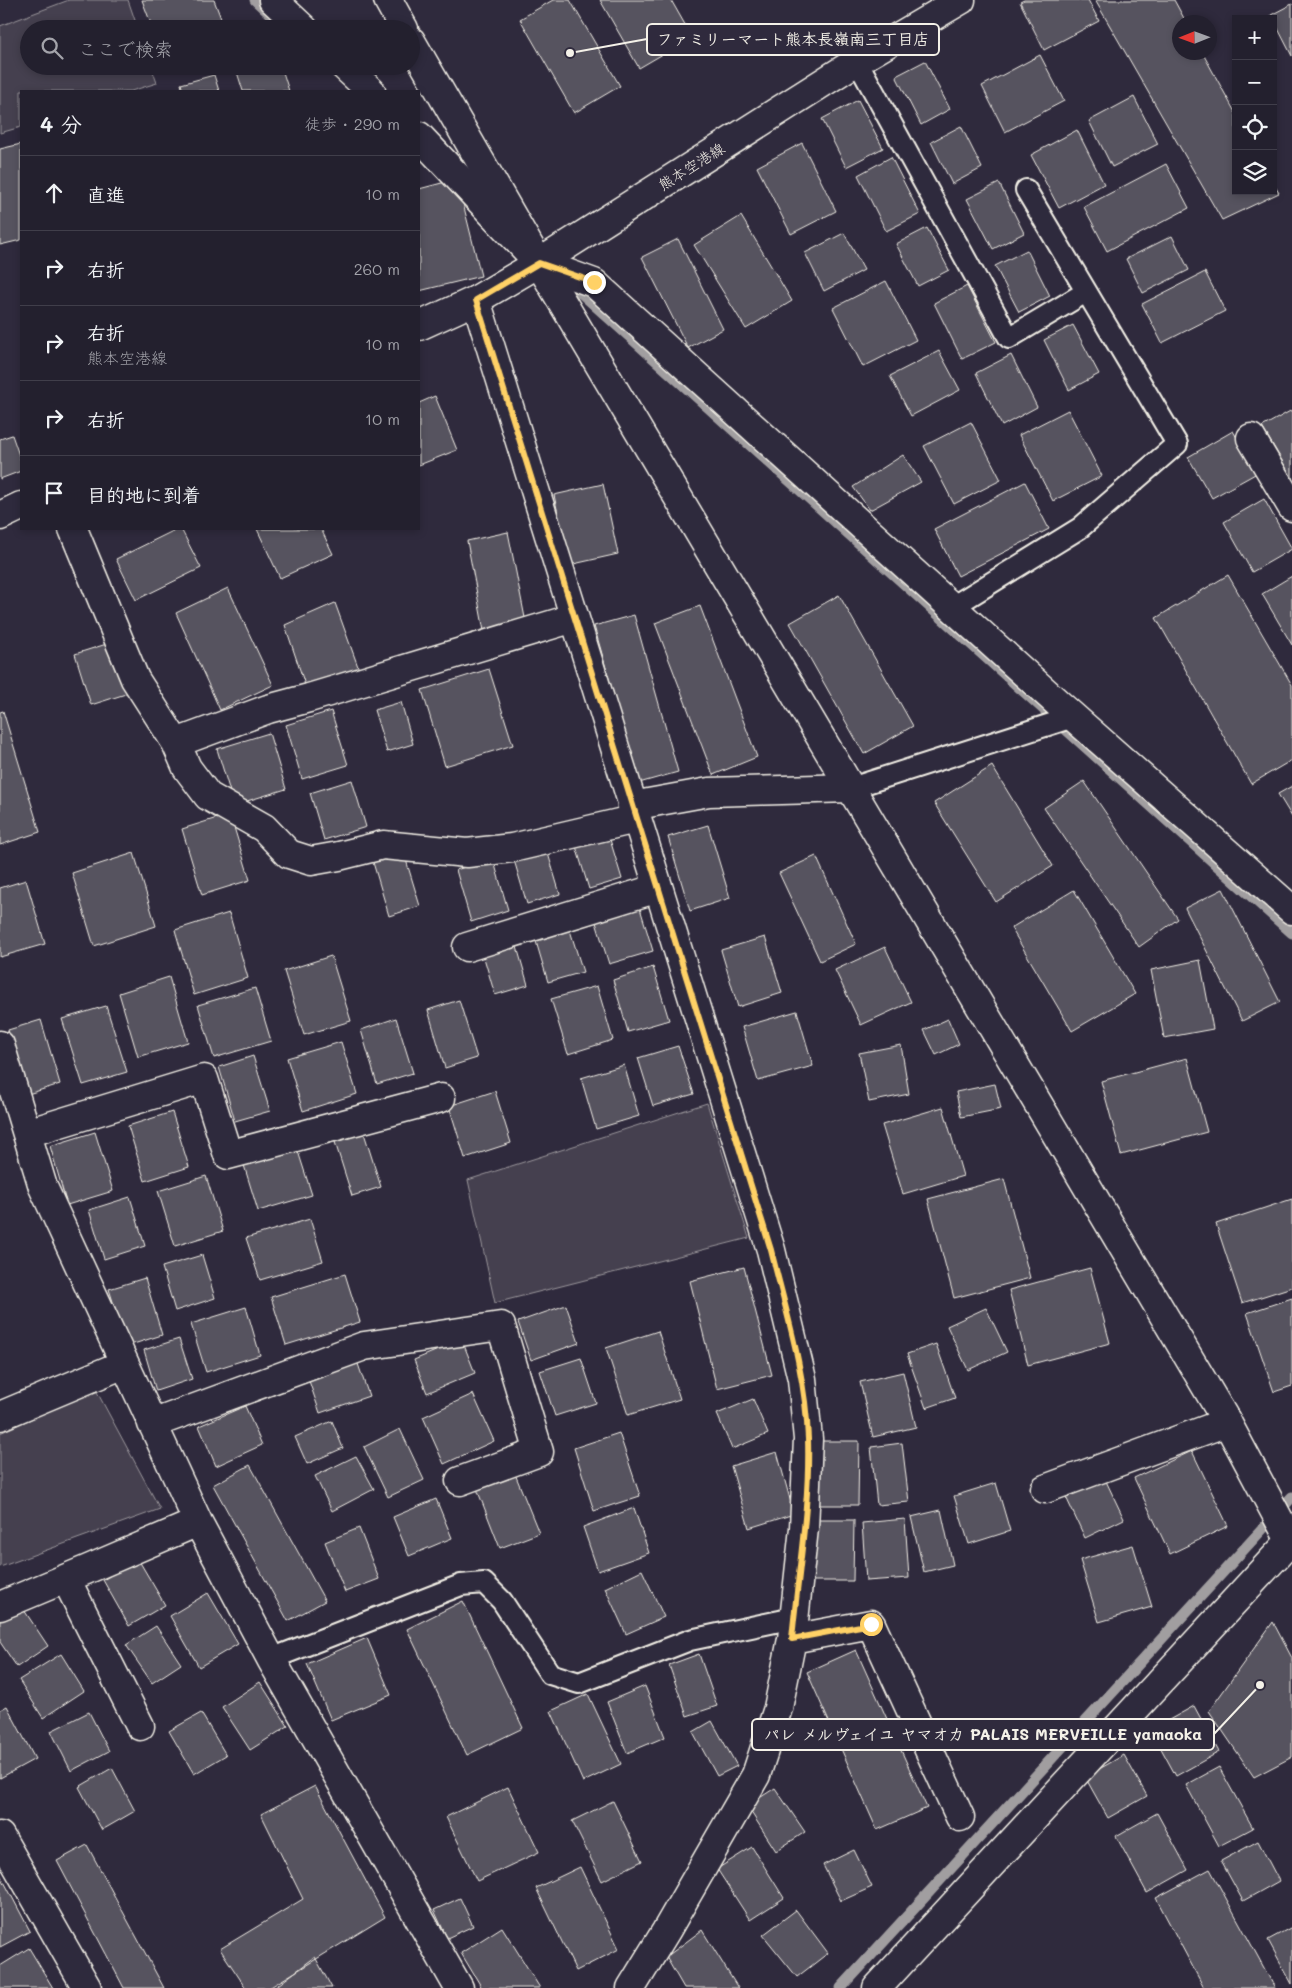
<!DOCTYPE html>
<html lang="ja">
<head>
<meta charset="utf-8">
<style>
  body { margin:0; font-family:Mali,"Klee One",sans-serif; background:#2f2d3a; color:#f1f3f6 }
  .controls { position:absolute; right:15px; top:15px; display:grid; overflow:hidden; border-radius:0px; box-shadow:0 2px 8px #0003 }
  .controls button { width:45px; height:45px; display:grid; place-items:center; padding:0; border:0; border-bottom:1px solid #403e4a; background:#23202e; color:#f1f3f6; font:25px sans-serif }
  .compass { position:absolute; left:1172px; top:15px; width:45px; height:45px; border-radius:50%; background:#23202e; box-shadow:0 2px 8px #0003; rotate:269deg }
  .stop { position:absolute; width:15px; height:15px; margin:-11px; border:4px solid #ffd166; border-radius:50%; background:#fff }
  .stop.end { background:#ffd166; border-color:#fff; box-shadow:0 1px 5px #0008 }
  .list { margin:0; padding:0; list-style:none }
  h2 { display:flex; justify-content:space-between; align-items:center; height:65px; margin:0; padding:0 20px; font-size:21px }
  h2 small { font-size:16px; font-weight:400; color:#a3a3aa }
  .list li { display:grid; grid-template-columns:32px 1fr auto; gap:15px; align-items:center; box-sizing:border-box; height:75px; padding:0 20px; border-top:1px solid #403e4a }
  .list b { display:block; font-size:19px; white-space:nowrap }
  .list p { margin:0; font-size:16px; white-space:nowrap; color:#a3a3aa }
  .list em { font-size:16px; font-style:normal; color:#a3a3aa }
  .icon { flex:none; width:28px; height:28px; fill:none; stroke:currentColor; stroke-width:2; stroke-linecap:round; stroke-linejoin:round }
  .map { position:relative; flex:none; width:1292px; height:1988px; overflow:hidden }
  .search { position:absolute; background:#23202e; box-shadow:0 2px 8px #0003; left:20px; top:20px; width:400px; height:55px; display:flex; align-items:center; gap:12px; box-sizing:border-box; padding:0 18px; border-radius:28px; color:#a3a3aa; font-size:19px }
  .panel { position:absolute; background:#23202e; box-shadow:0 2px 8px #0003; left:20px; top:90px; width:400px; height:440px; border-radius:0px }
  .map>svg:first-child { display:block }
  .green { fill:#454050; stroke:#9c989c }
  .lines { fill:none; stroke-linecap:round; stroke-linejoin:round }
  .stream { stroke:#a19ea0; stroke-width:11 }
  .building { fill:#56525f; stroke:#f4f1e8 }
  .service-casing { stroke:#f4f1e8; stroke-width:24 }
  .minor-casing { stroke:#f4f1e8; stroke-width:31 }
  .tertiary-casing { stroke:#f4f1e8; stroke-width:31 }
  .secondary-casing { stroke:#f4f1e8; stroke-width:31 }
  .service { stroke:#2f2a3d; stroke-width:20 }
  .minor { stroke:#2f2a3d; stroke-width:28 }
  .tertiary { stroke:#2f2a3d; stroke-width:28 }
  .secondary { stroke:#2f2a3d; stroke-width:28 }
  .route { stroke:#ffd166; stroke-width:6 }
  .labels { text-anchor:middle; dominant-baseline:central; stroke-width:4.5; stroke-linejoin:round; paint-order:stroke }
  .street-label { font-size:15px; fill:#f4f1e8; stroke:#2f2a3d }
  .leader { fill:none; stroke:#f4f1e8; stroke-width:2 }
  .callout-dot { fill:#f4f1e8; stroke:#2f2a3d; stroke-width:2 }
  .callout { fill:#2f2a3d; stroke:#f4f1e8; stroke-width:2 }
  .callout-label { font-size:16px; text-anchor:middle; font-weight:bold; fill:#f4f1e8 }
</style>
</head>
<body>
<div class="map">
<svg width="1292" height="1988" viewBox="0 0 1292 1988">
  <rect width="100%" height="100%" fill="#2f2a3d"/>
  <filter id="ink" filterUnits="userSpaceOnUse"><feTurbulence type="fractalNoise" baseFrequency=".02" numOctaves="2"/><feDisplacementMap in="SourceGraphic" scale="10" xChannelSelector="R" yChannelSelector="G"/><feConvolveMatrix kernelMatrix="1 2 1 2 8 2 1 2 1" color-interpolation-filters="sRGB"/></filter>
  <g filter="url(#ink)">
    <path class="green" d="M69,0H128L138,29H29V66H151L157,83L131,91H21V127L0,133V26Z
      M707,1103L749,1238L495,1303L468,1180Z
      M96,1390L160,1509L0,1567V1433Z"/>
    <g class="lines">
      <path class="stream" d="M255,0L270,14
        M571,284L1292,933
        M841,1988L1292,1497"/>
    </g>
    <path class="building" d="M142,0H214L225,29H153Z
      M553,0H570L620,86L574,113L520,19Z
      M600,0H671L692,37L639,68Z
      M1024,0H1088L1099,21L1044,50L1020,2Z
      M1095,0H1174L1186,22H1180V52H1202L1236,114V191H1273V183L1279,193L1222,220Z
      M1292,4V56L1271,15Z
      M1040,55L1064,101L1005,132L982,86Z
      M925,61L950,109L921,125L896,76Z
      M168,66H180L170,70Z
      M245,66H281L289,91H243L236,69Z
      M214,75L219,91H183L181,84Z
      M1134,97L1158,144L1112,167L1089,121Z
      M858,100L883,148L846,167L822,119Z
      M961,126L982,168L952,184L931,142Z
      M1077,130L1104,184L1059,208L1031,155Z
      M802,143L836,211L791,234L757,167Z
      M21,144V240L0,245V149Z
      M891,157L920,214L886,231L858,175Z
      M1166,164L1189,208L1107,251L1084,207Z
      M457,179L481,276L419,291V189Z
      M999,183L1024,233L993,249L967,199Z
      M741,216L792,301L746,329L694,245Z
      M927,228L949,270L918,286L896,244Z
      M844,233L864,270L824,291L805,253Z
      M1172,236L1189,270L1143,293L1126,259Z
      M678,239L723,329L688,348L642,257Z
      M1027,250L1050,296L1019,312L995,266Z
      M1205,272L1225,311L1162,343L1142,304Z
      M886,281L916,340L863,367L833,308Z
      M967,286L996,342L962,359L934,303Z
      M1073,325L1099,374L1069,390L1044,340Z
      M939,351L960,390L911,416L890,376Z
      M1011,355L1037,407L1002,426L976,373Z
      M435,396L457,450L419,465V403Z
      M1068,410L1102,476L1053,501L1019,435Z
      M1292,410V478L1262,427Z
      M971,422L1001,480L954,504L924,446Z
      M1233,431L1257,473L1212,498L1188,457Z
      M12,435L21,461V471L0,479V439Z
      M903,455L921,482L870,510L853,487Z
      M1025,482L1049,529L958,576L934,529Z
      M603,484L618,554L569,565L554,495Z
      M1264,499L1292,549L1252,572L1224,522Z
      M177,529H181L201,568L136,600L116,559Z
      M257,529H321L333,554L280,578Z
      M508,532L526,623L484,631L467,541Z
      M1228,575L1292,685V760L1251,784L1156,618Z
      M1292,576V645L1262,594Z
      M228,588L273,685L220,710L176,613Z
      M839,595L913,726L864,754L790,623Z
      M335,603L361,675L306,688L285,625Z
      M700,606L757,757L713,775L655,623Z
      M634,615L678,772L639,783L594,626Z
      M116,641L132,692L91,705L75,654Z
      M489,669L513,745L445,766L422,690Z
      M401,702L413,744L387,752L374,710Z
      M3,711L40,832L0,845V712Z
      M331,711L348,765L302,779L286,725Z
      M269,733L286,789L234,805L217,749Z
      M992,766L1053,866L996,902L934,803Z
      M352,780L366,827L324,840L310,793Z
      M1084,781L1178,919L1139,947L1044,808Z
      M1292,786V817L1278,794Z
      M230,814L250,880L202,895L182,829Z
      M708,825L730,898L690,911L668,837Z
      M608,833L622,879L589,889L575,843Z
      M403,850L420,906L389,916L372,859Z
      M547,850L560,894L527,904L514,860Z
      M134,853L156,926L94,946L72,873Z
      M816,856L856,944L820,961L779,873Z
      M493,858L508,910L471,922L456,870Z
      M26,880L45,944L0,957V888Z
      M1223,889L1280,1002L1242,1021L1185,908Z
      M1074,890L1135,994L1072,1031L1011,928Z
      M639,905L653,951L609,964L595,919Z
      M229,913L248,978L194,995L175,930Z
      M569,927L583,972L548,982L535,938Z
      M765,937L782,993L738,1007L721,950Z
      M515,940L528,985L495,995L482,951Z
      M885,947L911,1002L861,1025L835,970Z
      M331,956L351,1021L304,1035L284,971Z
      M1200,960L1213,1029L1164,1038L1151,970Z
      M653,967L669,1020L628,1032L613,980Z
      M169,977L188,1042L138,1057L119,993Z
      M597,986L613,1040L568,1054L551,999Z
      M255,988L271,1041L214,1058L198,1005Z
      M459,1000L477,1058L445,1068L428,1010Z
      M106,1006L127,1072L83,1085L62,1019Z
      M797,1011L813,1066L758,1081L742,1027Z
      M396,1018L413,1073L377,1084L361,1030Z
      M948,1019L959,1044L936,1055L924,1030Z
      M41,1020L60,1084L28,1094L8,1030Z
      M341,1042L357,1094L303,1111L287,1058Z
      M901,1045L909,1094L869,1102L859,1053Z
      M678,1046L694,1094L653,1106L638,1058Z
      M253,1056L270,1111L235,1121L219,1067Z
      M1187,1058L1207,1132L1121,1155L1101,1081Z
      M624,1065L639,1116L596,1129L581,1078Z
      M995,1084L1001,1109L961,1117L956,1092Z
      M495,1091L511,1143L465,1158L449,1106Z
      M943,1107L963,1176L903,1194L882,1125Z
      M172,1112L189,1167L145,1181L128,1126Z
      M95,1132L113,1191L67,1205L50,1146Z
      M364,1133L381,1187L352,1196L335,1142Z
      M296,1145L312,1195L258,1211L243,1162Z
      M206,1176L223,1231L175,1246L158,1191Z
      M1004,1179L1030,1278L954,1298L928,1199Z
      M130,1197L145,1246L104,1259L89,1210Z
      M1292,1199V1287L1242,1303L1216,1224Z
      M310,1219L323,1261L260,1280L246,1238Z
      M202,1255L215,1298L175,1311L162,1267Z
      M744,1267L772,1375L717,1389L690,1281Z
      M1090,1268L1110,1343L1028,1365L1009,1290Z
      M345,1274L360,1322L286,1345L271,1297Z
      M145,1278L162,1335L127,1346L109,1289Z
      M1292,1298V1386L1274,1392L1247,1313Z
      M566,1305L579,1343L531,1360L518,1322Z
      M246,1307L260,1355L206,1372L191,1324Z
      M986,1308L1007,1352L968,1370L947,1326Z
      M658,1331L680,1399L628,1415L606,1348Z
      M179,1339L192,1379L156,1391L144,1350Z
      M462,1340L475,1373L427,1393L414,1360Z
      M936,1344L955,1398L926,1408L907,1354Z
      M581,1358L596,1403L555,1416L540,1371Z
      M357,1361L369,1396L320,1413L308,1378Z
      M903,1372L916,1427L873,1437L860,1382Z
      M473,1394L494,1441L444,1464L423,1417Z
      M753,1399L768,1434L732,1449L717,1414Z
      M245,1406L262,1445L216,1466L199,1426Z
      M332,1421L343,1448L307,1464L295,1437Z
      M400,1429L424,1480L388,1497L364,1447Z
      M619,1433L640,1496L594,1511L574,1448Z
      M818,1441H859L858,1505H818Z
      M902,1443L909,1502L877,1505L871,1447Z
      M1192,1451L1228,1526L1170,1554L1134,1478Z
      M777,1452L794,1514L749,1528L731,1466Z
      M356,1456L374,1489L332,1511L315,1476Z
      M250,1465L325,1601L288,1621L213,1485Z
      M515,1474L539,1533L500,1548L477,1489Z
      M1105,1479L1124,1519L1085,1538L1066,1497Z
      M996,1483L1010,1531L969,1544L954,1496Z
      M436,1499L452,1538L409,1556L393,1517Z
      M634,1508L649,1553L598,1571L583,1527Z
      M941,1510L953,1565L924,1572L911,1517Z
      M905,1519L909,1578L866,1581L862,1523Z
      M813,1520H854L853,1581H812Z
      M359,1528L379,1579L345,1592L325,1542Z
      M1133,1545L1152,1607L1099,1622L1080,1560Z
      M138,1559L165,1605L129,1626L103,1580Z
      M642,1570L664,1617L626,1634L605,1588Z
      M208,1593L238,1644L199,1667L170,1616Z
      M463,1601L523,1728L467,1755L407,1629Z
      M20,1604L48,1646L17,1667L0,1642V1618Z
      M1273,1622L1292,1658V1757L1254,1777L1209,1711Z
      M156,1626L181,1664L152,1683L126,1645Z
      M367,1638L391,1695L331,1720L307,1664Z
      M856,1650L927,1808L877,1830L807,1672Z
      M61,1654L84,1691L43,1718L19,1680Z
      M699,1654L717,1706L687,1716L669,1665Z
      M260,1682L288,1726L250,1750L222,1707Z
      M645,1686L665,1737L627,1753L607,1702Z
      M588,1694L621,1764L583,1782L551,1711Z
      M7,1706L35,1759L0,1778V1710Z
      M1194,1706L1219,1752L1176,1776L1151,1730Z
      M89,1712L109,1751L71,1771L51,1731Z
      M201,1713L226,1755L194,1774L169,1731Z
      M712,1721L737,1766L717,1776L693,1732Z
      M1124,1755L1147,1796L1108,1818L1085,1777Z
      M1219,1767L1253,1828L1219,1846L1186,1785Z
      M112,1768L135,1811L102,1830L79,1787Z
      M315,1786L385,1917L269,1988H246L220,1949L303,1899L261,1814Z
      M508,1787L539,1852L477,1881L446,1817Z
      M775,1788L805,1832L776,1851L747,1806Z
      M613,1801L642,1861L602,1881L572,1821Z
      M1157,1813L1188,1870L1147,1893L1116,1836Z
      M1258,1841L1279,1881L1243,1901L1221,1861Z
      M87,1845L164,1988H124L57,1861Z
      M752,1847L784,1898L750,1920L717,1869Z
      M854,1850L872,1887L841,1901L823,1865Z
      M580,1867L619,1949L576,1971L536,1888Z
      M1210,1869L1275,1988H1204L1156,1898Z
      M0,1874L30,1931L0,1947Z
      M460,1898L473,1926L447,1938L434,1910Z
      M796,1910L828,1953L797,1977L763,1935Z
      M502,1927L540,1988H482L461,1953Z
      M1292,1927V1984L1268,1940Z
      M702,1930L738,1988H684L666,1957Z
      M29,1948L53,1988H0V1966Z
      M315,1957L332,1988H274Z"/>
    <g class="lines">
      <defs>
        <path id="service" d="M857,61L1009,338L1086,292
          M952,607L1080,528L1177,444L1026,190
          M851,788L1073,717
          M271,1659L461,1585L484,1583L502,1601L550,1674L579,1683L690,1640L794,1618"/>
        <path id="minor" d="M273,0L304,29
          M344,66L371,91
          M419,136L539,263L594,283L1061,706L1292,910
          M476,300L771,1250L802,1379L808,1439L804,1528L792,1639L778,1708L756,1775L666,1931L631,1988
          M1251,438L1292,507
          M73,529L135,679L176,743L187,768L208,796L264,828L289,854L311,861L339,856L383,845L467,853L512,848L636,819
          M176,743L268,709L309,698L574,618
          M632,806L709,792L851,788
          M467,947L658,888
          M0,1045L43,1187L198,1522L271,1659L459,1988
          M27,1133L204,1079L228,1155L441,1098
          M0,1416L124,1364
          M152,1424L364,1346L501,1326L539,1452L460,1481
          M1045,1489L1227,1422
          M66,1579L140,1726
          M0,1606L86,1570L198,1522
          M792,1639L871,1624L960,1817
          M0,1836L87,1988
          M877,1988L1292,1539"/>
        <path id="tertiary" d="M388,0L404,29
          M411,41L539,263L1227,1422L1292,1544"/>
        <path id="secondary" d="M419,326L476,300L539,263L857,61L961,0
          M0,516L21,506"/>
      </defs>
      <use href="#service" class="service-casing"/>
      <use href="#minor" class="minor-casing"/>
      <use href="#tertiary" class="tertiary-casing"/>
      <use href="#secondary" class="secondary-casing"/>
      <use href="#service" class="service"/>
      <use href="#minor" class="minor"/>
      <use href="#tertiary" class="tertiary"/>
      <use href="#secondary" class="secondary"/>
    </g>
  </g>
  <g class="lines" filter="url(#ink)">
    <path class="route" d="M594,282L539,263L476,300L771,1250C786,1311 806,1375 808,1439C810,1505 798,1573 792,1639L871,1624"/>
  </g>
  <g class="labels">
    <g class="street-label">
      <text transform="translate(691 166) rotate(-32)">熊本空港線</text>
    </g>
  </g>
  <path class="leader" d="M570 53L647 39M1260 1685L1214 1734"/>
  <g class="callout-dot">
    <circle cx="570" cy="53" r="5"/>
    <circle cx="1260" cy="1685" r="5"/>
  </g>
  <g class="callout">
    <rect x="647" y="24" width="292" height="31" rx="5"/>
    <rect x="752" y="1719" width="462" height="31" rx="5"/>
  </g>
  <g class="callout-label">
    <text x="793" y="45">ファミリーマート熊本長嶺南三丁目店</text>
    <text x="983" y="1740">パレ メルヴェイユ ヤマオカ PALAIS MERVEILLE yamaoka</text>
  </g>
</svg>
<div class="controls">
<button>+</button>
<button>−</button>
<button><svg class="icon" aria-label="locate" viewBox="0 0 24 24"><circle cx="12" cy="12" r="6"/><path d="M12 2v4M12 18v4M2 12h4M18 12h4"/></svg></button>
<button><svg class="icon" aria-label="layers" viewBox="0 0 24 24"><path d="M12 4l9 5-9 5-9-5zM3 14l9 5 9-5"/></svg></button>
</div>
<svg class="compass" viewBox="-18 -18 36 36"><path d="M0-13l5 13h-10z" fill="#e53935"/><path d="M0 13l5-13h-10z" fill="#a3a3aa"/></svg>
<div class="stop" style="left:871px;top:1624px"></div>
<div class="stop end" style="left:594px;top:282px"></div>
<div class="search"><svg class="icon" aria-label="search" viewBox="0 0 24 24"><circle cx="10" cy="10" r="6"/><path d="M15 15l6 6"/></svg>ここで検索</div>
<section class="panel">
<h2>4 分<small>徒歩 · 290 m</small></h2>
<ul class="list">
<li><svg class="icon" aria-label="ahead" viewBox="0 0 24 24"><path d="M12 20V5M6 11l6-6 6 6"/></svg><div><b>直進</b></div><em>10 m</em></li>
<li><svg class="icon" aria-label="right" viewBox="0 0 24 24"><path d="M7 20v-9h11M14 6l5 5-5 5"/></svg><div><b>右折</b></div><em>260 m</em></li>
<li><svg class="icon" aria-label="right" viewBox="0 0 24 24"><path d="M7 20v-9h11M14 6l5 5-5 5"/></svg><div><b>右折</b><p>熊本空港線</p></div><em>10 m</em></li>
<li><svg class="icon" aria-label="right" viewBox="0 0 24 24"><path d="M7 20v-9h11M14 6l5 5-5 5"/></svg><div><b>右折</b></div><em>10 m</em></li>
<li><svg class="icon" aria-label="arrive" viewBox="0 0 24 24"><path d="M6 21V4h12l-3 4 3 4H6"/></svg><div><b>目的地に到着</b></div></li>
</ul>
</section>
</div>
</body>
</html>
